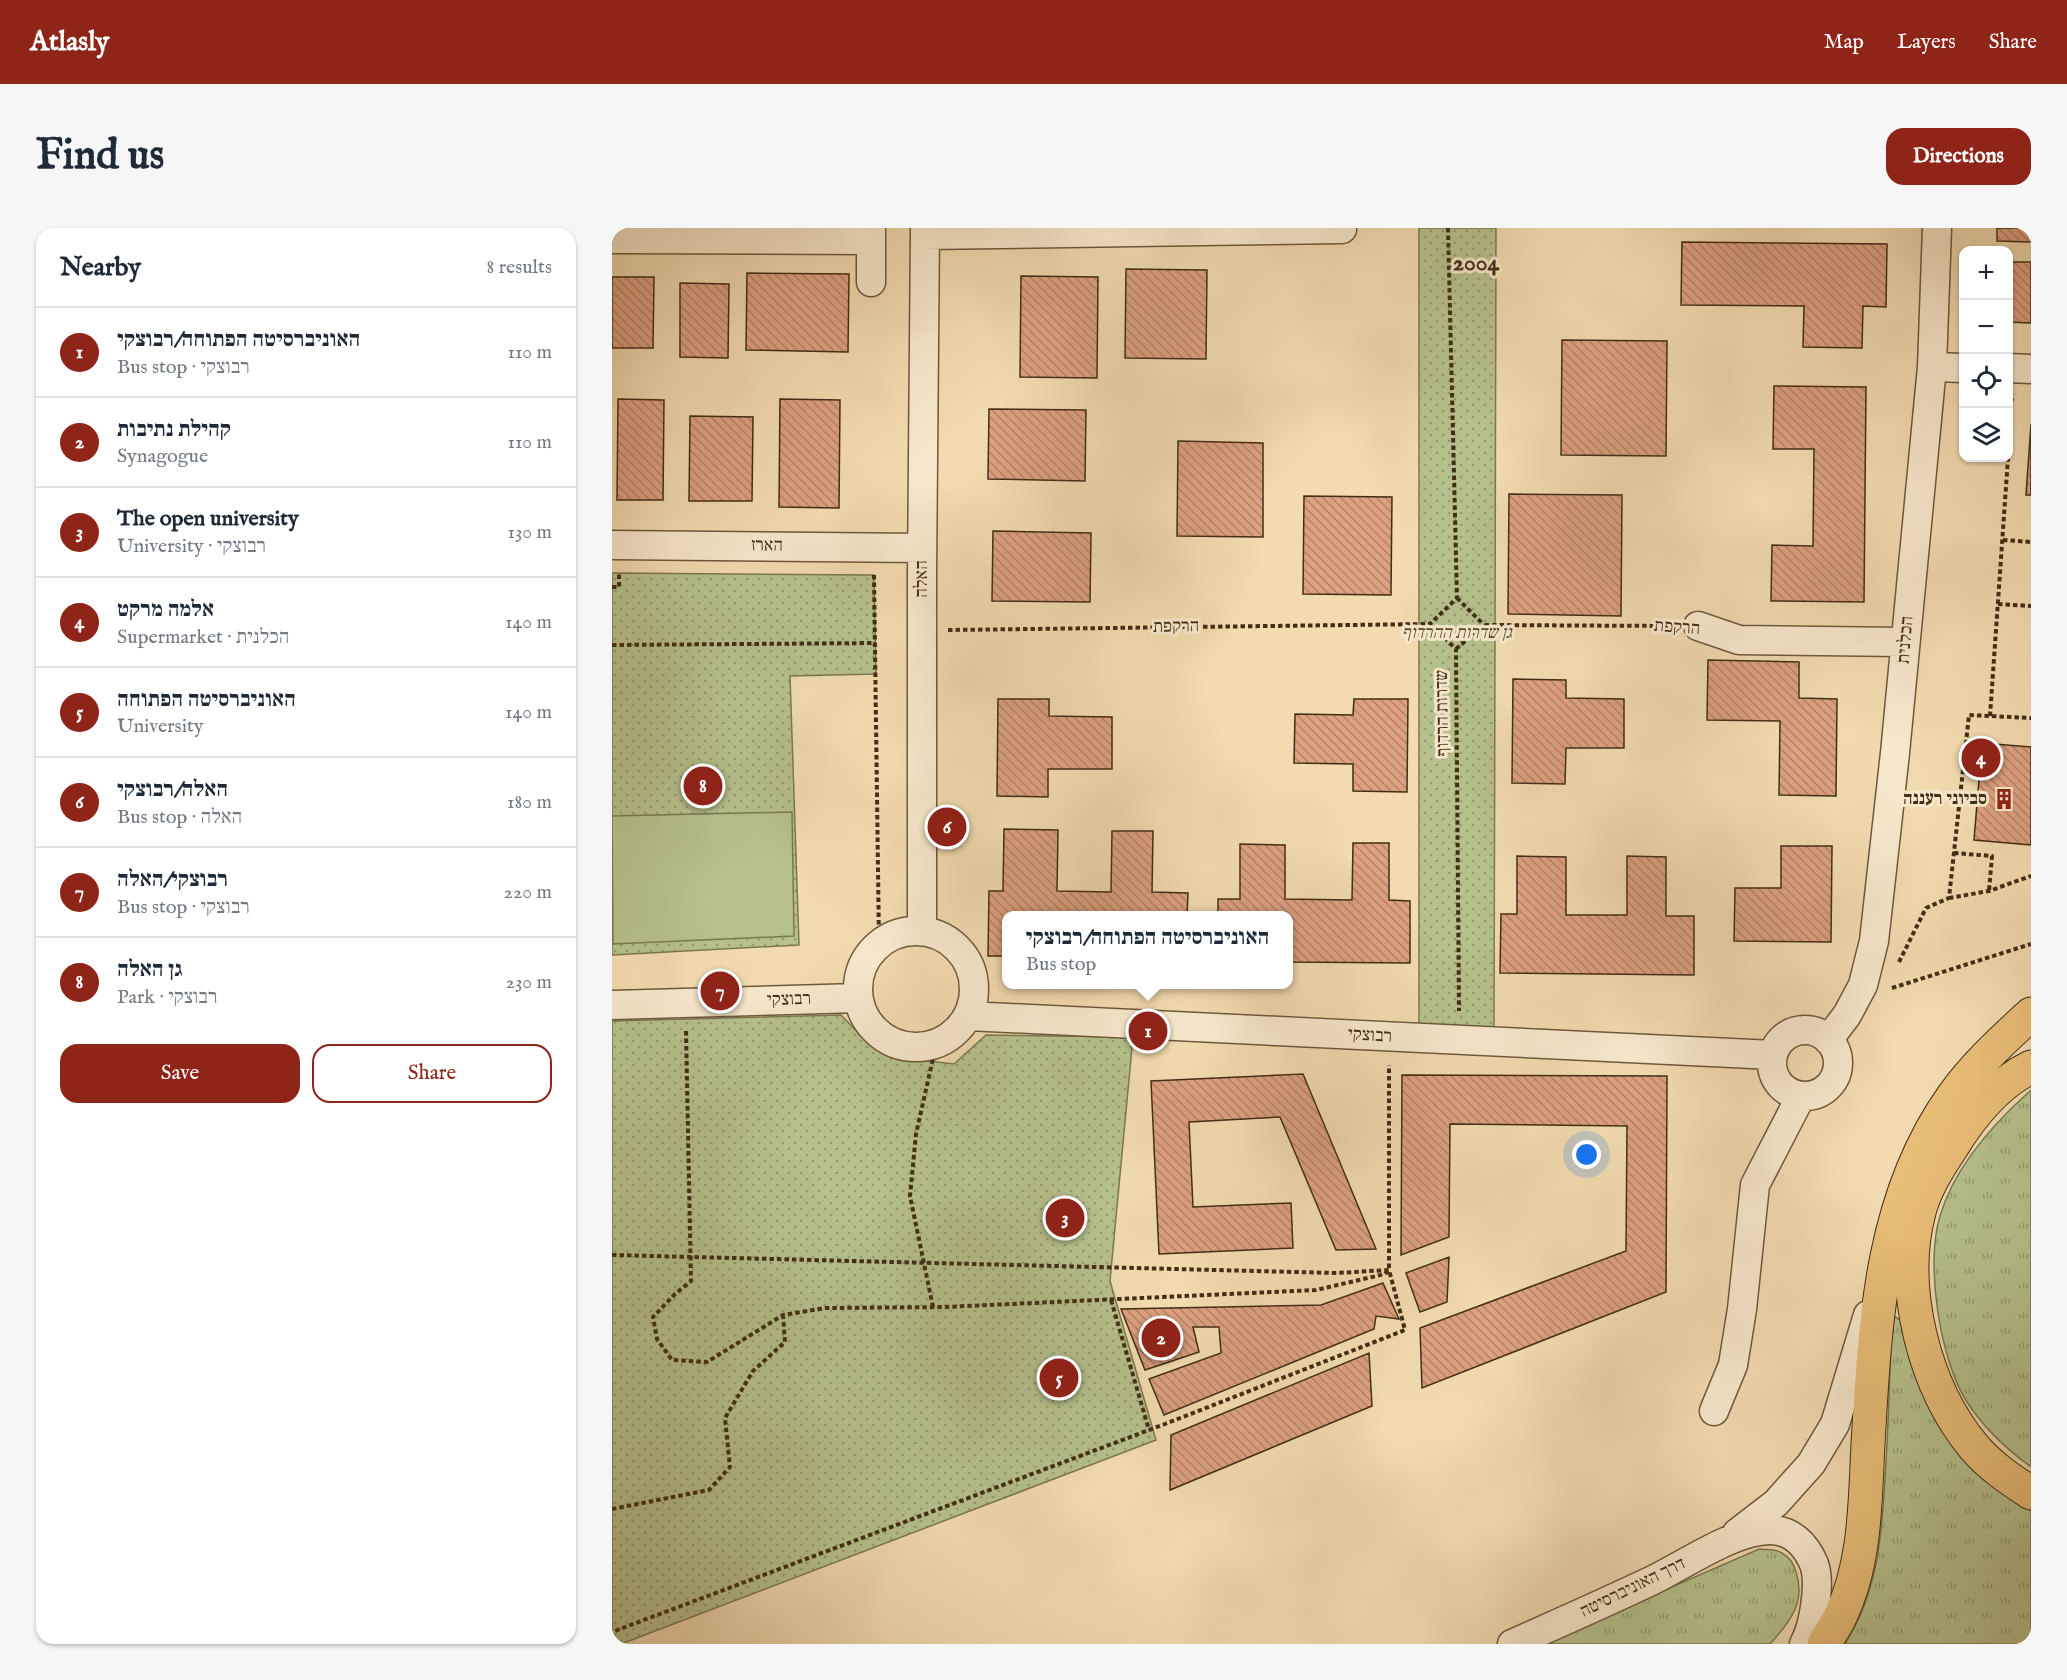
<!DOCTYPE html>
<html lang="en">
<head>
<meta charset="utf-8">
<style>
  body { margin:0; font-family:"IM FELL English","Frank Ruhl Libre",serif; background:#f6f6f7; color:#1f2937 }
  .controls { position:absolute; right:18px; top:18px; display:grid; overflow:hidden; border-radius:12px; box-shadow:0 2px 4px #0004 }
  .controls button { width:54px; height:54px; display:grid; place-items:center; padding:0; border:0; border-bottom:2px solid #e0e1e3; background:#fff; color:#1f2937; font:30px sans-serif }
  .you { position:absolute; left:975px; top:927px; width:21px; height:21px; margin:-15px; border:4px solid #fff; border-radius:50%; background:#1a73e8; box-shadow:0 0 0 9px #1a73e833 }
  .badge { display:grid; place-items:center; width:39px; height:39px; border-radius:50%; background:#8f2418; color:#fff; font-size:20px; font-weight:700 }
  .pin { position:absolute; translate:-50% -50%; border:3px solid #fff; box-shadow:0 2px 6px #0006 }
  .popup { position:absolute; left:390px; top:683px; width:291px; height:78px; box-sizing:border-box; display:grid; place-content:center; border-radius:12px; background:#fff; filter:drop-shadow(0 2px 4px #0005); font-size:20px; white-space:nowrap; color:#747a83 }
  .popup b { font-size:22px; color:#1f2937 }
  .popup::after { content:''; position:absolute; left:50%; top:100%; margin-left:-12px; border:12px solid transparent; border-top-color:#fff }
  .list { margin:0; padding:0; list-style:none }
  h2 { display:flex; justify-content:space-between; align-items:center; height:78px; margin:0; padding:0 24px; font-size:26px }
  h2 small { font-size:20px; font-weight:400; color:#747a83 }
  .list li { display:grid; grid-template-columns:39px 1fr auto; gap:18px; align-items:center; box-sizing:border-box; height:90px; padding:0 24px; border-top:2px solid #e0e1e3 }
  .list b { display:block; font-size:22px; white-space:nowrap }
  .list p { margin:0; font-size:20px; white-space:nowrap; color:#747a83 }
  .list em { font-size:20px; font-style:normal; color:#747a83 }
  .actions { display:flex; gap:12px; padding:18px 24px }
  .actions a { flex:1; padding:14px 0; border:2px solid #8f2418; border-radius:18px; text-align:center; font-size:21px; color:#8f2418 }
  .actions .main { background:#8f2418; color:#fff }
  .icon { flex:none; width:33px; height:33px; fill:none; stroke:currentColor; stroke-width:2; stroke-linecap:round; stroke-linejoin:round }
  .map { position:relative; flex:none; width:1419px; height:1416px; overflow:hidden; border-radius:18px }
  header { display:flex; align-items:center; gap:36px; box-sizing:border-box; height:84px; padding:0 30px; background:#8f2418; color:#fff }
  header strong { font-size:28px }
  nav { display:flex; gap:33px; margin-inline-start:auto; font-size:21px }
  .intro { display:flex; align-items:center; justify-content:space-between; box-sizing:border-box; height:144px; padding:0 36px }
  h1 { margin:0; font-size:42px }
  .button { padding:15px 27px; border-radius:18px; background:#8f2418; color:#fff; font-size:21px; font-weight:700 }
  main { display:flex; gap:36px; padding:0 36px }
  aside { flex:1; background:#fff; border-radius:18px; box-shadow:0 2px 4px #0004 }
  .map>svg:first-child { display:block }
  .grass { fill:url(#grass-tufts); stroke:#7c7852; stroke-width:1.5 }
  .park { fill:url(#park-dots); stroke:#7c7852; stroke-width:1.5 }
  .pitch { fill:#b6c18e; stroke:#7c7852; stroke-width:1.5 }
  .building { fill:url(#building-back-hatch); stroke:#412e15; stroke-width:1.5 }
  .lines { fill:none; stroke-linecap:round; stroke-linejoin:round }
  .minor-casing { stroke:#6d593c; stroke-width:31 }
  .highway-casing { stroke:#412e15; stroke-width:35 }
  .path { stroke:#412e15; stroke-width:4; stroke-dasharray:4.5 3; stroke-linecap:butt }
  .minor { stroke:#f7e8cc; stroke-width:28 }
  .highway { stroke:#e9be78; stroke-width:33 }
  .labels { text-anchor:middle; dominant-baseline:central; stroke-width:6; stroke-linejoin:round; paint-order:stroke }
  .street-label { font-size:18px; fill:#412e15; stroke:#f7e8cc }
  .park-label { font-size:18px; font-style:italic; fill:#584b2d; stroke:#f7e8cc }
  .poi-label { font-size:18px; font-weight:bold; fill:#412e15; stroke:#f7e8cc; text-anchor:end }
  .district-label { font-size:24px; font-weight:bold; fill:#412e15; stroke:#f7e8cc }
</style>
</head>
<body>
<header>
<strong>Atlasly</strong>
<nav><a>Map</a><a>Layers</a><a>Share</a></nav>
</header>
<div class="intro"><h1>Find us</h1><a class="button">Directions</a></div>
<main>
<aside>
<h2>Nearby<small>8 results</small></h2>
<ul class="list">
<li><span class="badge">1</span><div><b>האוניברסיטה הפתוחה/רבוצקי</b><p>Bus stop · רבוצקי</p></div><em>110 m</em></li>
<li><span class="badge">2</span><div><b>קהילת נתיבות</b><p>Synagogue</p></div><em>110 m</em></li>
<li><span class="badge">3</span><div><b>The open university</b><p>University · רבוצקי</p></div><em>130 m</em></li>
<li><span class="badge">4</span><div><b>אלמה מרקט</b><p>Supermarket · הכלנית</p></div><em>140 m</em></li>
<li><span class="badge">5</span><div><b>האוניברסיטה הפתוחה</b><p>University</p></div><em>140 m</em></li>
<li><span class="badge">6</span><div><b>האלה/רבוצקי</b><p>Bus stop · האלה</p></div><em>180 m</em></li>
<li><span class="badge">7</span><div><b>רבוצקי/האלה</b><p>Bus stop · רבוצקי</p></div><em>220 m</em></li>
<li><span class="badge">8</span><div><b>גן האלה</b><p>Park · רבוצקי</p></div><em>230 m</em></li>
</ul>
<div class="actions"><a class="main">Save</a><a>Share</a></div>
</aside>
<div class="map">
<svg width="1419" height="1416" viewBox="0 0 1419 1416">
  <defs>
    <pattern id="grass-tufts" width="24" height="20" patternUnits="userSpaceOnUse" patternTransform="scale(1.5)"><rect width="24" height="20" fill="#b6c18e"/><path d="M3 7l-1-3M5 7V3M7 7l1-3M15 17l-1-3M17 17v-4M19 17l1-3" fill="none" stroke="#969d73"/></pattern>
    <pattern id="park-dots" width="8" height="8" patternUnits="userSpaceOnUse" patternTransform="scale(1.5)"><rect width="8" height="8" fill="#b6c18e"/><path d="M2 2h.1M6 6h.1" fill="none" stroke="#969d73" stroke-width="1.8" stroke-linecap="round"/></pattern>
    <pattern id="building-back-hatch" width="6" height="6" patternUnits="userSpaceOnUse" patternTransform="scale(1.5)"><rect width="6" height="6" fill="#dda080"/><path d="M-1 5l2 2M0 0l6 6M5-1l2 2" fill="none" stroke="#b58368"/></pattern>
  </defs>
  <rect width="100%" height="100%" fill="#f2dbb0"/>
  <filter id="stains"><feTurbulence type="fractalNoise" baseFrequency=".00333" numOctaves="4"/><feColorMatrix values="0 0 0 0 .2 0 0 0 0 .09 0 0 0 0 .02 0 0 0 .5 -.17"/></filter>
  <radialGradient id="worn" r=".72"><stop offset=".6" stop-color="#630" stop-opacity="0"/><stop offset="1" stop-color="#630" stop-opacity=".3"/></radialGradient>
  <path class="grass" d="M1418,863H1419V1239C1394,1221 1372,1200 1355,1174C1328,1132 1313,1036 1328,988C1342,940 1381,896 1418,863Z
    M1280,1087L1290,1093L1304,1147L1323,1191L1352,1231L1419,1283V1416H1233C1269,1359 1270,1299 1274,1234C1277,1185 1278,1136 1280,1087Z
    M1147,1321C1154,1322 1165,1321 1170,1325C1177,1329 1182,1336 1184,1344C1194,1374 1178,1394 1158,1416H929Z"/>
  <path class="park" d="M807,0H884L882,813L807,810Z
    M0,345L262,347L264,446L178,448L187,717L0,727Z
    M229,787L255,814L291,830L342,836L374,807L521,809L498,1053L544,1212L9,1416H0V793Z"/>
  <path class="pitch" d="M180,584L182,708L1,716L0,588Z"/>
  <path class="building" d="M1385,0H1419V14L1385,13Z
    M1070,14L1275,16L1274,79L1251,78L1250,120L1191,119L1192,78L1069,77Z
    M1396,34H1419V95L1396,94Z
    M514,41L595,42L594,131L513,130Z
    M135,45L237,46L236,124L134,122Z
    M409,48L486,49L485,150L408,149Z
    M0,49H42L41,120H0Z
    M68,55L117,56L116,130L68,129Z
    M950,112L1055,113L1054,228L949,227Z
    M1162,158L1254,159L1252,374L1159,373L1160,317L1201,318L1202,221H1161Z
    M6,171L52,172L51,272H5Z
    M168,171L228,172L227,280L167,279Z
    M377,181L474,182L473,253L376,251Z
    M78,188L141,189L140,273H77Z
    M1419,196V267H1414Z
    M566,213L651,215V309L565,308Z
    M897,266L1010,267L1009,388L896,386Z
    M692,268L780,269L779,367L691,366Z
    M381,303L479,305L478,374L380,373Z
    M1096,432L1187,434V470L1225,471L1224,568L1167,567L1168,493L1095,492Z
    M901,451L954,452V470L1012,471V520H954L953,556L900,555Z
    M386,471H437V488L500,489V541H436V569L385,568Z
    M742,471H796L795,564L741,563V536L682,535L683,486L741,487Z
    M1370,515L1419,519V617L1362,612Z
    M392,601L446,602L445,663L499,664L500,603H541L540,664L576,665L575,688H395V728H376L377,663H391Z
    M741,615H777V672L798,673V735L677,734V688H606V671H628V616L673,617V671L740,672Z
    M1169,618H1220L1219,714L1122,713L1123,660H1169Z
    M905,628L954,629V687H1015V628L1054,629V688H1082V747L888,745L889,686H905Z
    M691,846L764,1021L724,1022L668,889L577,894L581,979L679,975L681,1020L547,1026L539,853Z
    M790,847L1055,848L1054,1064L810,1160L808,1100L1014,1023L1015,898L838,896L837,1009L789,1027Z
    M837,1029L835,1074L808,1084L794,1045Z
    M771,1055L787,1091L764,1088L762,1101L552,1187L537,1151L609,1125L607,1099H581L587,1124L533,1142L509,1081L709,1077Z
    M757,1125L760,1178L558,1262L559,1207Z"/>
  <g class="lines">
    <defs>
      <path id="minor" d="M259,0V54
        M313,7L730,1
        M0,11L259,12
        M1320,139L1352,140
        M1396,140L1419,141
        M0,317L310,320
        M1086,398L1127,412L1293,414
        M246 761a58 58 0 1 1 116 0a58 58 0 1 1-116 0Z
        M310,703V347L313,0
        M0,777L246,770
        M356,788L1161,827
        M1160 835a33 33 0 1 1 66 0a33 33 0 1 1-66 0Z
        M1216,812L1235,787L1251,757L1262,713L1283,525L1320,139L1325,0
        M1102,1183L1121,1137L1130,1081L1143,957L1189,868
        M1125,1305L1164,1275L1199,1236L1223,1196L1256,1087
        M900,1416C947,1395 995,1374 1041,1352C1074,1336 1122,1302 1158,1302C1180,1302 1194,1317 1202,1336C1209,1355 1202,1398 1192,1416"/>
      <path id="highway" d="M1419,839C1386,855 1359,888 1340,919C1327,939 1313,960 1307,984C1287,1060 1312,1159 1362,1219C1378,1238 1399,1252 1419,1265
        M1212,1416C1217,1407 1224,1398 1228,1389C1254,1335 1253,1274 1256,1216C1263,1095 1268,970 1341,868C1363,837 1392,811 1419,786"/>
    </defs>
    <use href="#minor" class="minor-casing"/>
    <use href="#highway" class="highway-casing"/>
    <path class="path" d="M836,0L845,370L818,396L844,421L847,783
      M1396,219L1400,166
      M1391,312L1419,314
      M262,347L267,715
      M0,359H7V345
      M845,370L872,397
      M1386,376L1419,378
      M336,402L818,396
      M0,417L263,415
      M844,421L872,397L1059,398
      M1378,488L1396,230
      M1342,625L1380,628L1377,663
      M1337,670L1377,663L1419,648
      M1287,734L1314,680L1337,670L1357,487L1419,490
      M1280,760L1419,716
      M74,803L79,1053L63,1066L41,1089L45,1111L60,1132L95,1134L171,1087L213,1080L333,1079L704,1062L773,1046L777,1042V837
      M0,1027L724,1045L777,1042L793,1102L553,1196L0,1404
      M499,1072L537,1202
      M321,1079L298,968L304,906L324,817
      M0,1281L97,1262L118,1239L113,1190L141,1143L173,1114L171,1087"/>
    <use href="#minor" class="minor"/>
    <use href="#highway" class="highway"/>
  </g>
  <defs>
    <symbol id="building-bare" viewBox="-9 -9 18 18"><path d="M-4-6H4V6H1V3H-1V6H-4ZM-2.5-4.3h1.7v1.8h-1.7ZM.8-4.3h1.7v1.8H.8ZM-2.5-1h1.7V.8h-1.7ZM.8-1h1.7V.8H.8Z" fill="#8f2418" stroke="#f7e8cc" stroke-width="2.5" paint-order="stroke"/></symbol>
  </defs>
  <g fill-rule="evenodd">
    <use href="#building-bare" x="1377" y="556" width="30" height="30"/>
  </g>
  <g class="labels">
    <g class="street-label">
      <text transform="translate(155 318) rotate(1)">הארז</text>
      <text transform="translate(310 351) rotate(-90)">האלה</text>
      <text transform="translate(564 399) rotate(-1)">הרקפת</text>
      <text transform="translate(1065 400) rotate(4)">הרקפת</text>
      <text transform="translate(1294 412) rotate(-85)">הכלנית</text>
      <text transform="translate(831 485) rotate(-91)">שדרות הרדוף</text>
      <text transform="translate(177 772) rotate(-2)">רבוצקי</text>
      <text transform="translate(758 808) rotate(3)">רבוצקי</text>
      <text transform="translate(1021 1360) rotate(-26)">דרך האוניברסיטה</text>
    </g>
    <g class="park-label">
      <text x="845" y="405">גן שדרות ההרדוף</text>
    </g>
    <g class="poi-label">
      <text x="1375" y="571">סביוני רעננה</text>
    </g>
    <g class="district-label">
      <text x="864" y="35">2004</text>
    </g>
  </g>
  <rect width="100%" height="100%" filter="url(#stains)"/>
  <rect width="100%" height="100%" fill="url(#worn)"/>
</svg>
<div class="controls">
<button>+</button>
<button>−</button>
<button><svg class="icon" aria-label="locate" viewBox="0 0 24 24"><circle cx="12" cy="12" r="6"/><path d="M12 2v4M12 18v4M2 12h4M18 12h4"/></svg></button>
<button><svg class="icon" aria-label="layers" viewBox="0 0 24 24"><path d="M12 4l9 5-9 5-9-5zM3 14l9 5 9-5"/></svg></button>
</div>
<div class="you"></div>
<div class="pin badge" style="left:536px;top:803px">1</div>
<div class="popup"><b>האוניברסיטה הפתוחה/רבוצקי</b>Bus stop</div>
<div class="pin badge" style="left:549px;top:1110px">2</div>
<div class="pin badge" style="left:453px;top:990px">3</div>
<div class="pin badge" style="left:1369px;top:530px">4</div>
<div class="pin badge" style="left:447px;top:1150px">5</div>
<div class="pin badge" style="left:335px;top:599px">6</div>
<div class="pin badge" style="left:108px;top:763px">7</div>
<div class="pin badge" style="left:91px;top:558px">8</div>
</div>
</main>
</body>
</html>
